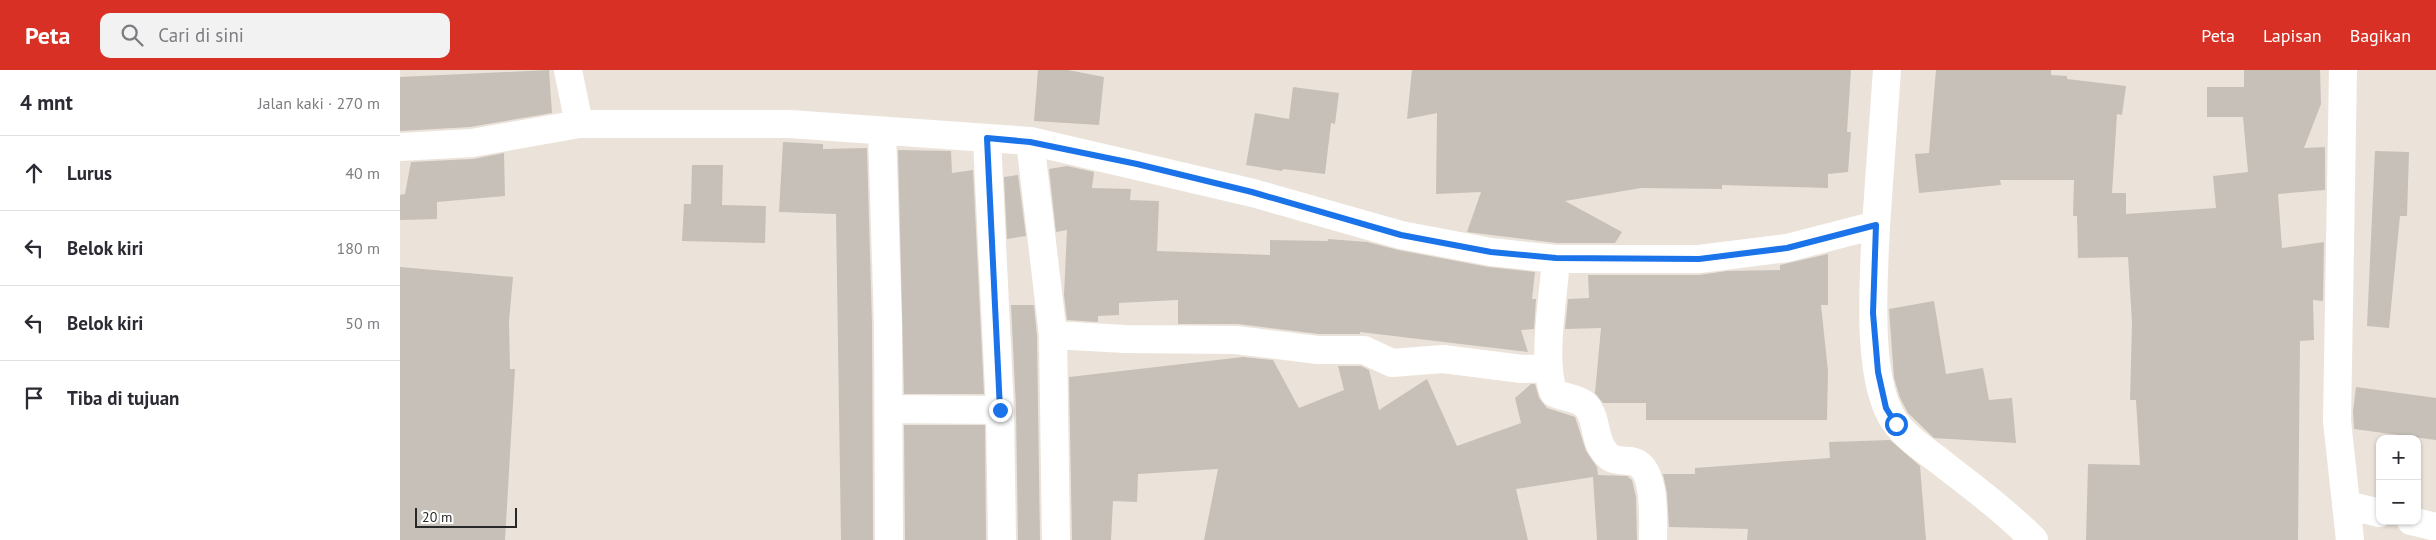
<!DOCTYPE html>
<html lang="id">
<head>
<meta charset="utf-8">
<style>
  body { margin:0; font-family:"PT Sans",sans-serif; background:#f2f2f3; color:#2b2b33 }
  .controls { position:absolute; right:15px; bottom:15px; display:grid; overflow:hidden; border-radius:10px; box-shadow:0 1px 4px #0004 }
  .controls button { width:45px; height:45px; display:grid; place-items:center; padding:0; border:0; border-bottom:1px solid #e1e1e2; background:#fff; color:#2b2b33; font:25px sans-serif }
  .scale { position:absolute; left:15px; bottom:12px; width:102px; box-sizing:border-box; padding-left:5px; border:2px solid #282828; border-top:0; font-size:14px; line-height:18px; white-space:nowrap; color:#282828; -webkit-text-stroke:4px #fff; paint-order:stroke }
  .stop { position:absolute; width:15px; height:15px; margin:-11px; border:4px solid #1a73e8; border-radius:50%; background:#fff }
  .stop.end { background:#1a73e8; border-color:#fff; box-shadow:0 1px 5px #0008 }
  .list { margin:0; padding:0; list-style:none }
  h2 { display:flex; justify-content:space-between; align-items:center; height:65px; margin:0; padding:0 20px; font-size:21px }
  h2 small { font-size:16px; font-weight:400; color:#7c7c81 }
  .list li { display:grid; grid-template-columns:32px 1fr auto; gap:15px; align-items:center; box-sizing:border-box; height:75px; padding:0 20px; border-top:1px solid #e1e1e2 }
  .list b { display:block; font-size:19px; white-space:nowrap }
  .list em { font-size:16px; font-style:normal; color:#7c7c81 }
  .icon { flex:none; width:28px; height:28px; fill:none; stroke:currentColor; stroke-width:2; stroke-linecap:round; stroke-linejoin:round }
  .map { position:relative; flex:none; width:2036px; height:470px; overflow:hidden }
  header { display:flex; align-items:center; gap:30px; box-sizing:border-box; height:70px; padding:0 25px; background:#d93025; color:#fff }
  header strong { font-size:24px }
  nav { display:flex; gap:28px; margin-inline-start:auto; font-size:18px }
  .search { width:350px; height:45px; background:#f2f2f3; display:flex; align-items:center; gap:12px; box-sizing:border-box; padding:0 18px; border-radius:10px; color:#7c7c81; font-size:19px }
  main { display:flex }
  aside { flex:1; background:#fff }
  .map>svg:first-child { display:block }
  .building { fill:#c6c0b9 }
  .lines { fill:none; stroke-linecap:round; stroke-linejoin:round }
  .street { stroke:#fff; stroke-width:28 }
  .route { stroke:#1a73e8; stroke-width:6 }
</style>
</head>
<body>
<header>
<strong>Peta</strong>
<div class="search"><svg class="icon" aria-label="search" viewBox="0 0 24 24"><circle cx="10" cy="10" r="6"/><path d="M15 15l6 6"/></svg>Cari di sini</div>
<nav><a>Peta</a><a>Lapisan</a><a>Bagikan</a></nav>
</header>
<main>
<aside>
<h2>4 mnt<small>Jalan kaki · 270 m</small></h2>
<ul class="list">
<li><svg class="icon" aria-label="ahead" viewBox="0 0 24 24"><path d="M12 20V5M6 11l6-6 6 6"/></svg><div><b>Lurus</b></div><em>40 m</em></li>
<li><svg class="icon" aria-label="left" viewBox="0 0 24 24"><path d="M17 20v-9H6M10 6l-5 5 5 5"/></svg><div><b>Belok kiri</b></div><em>180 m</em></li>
<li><svg class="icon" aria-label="left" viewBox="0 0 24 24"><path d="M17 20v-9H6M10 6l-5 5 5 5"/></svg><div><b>Belok kiri</b></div><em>50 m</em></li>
<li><svg class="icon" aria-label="arrive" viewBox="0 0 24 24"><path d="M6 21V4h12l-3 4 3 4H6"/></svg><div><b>Tiba di tujuan</b></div></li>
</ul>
</aside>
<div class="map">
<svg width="2036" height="470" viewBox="0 0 2036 470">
  <rect width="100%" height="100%" fill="#ebe3d9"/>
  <path class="building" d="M149,0L152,43L70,57L0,61V7Z
    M638,0H668L704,7L699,55L634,51Z
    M1012,0H1451L1447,62H1451L1448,102L1428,104V118L1322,115V119L1241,118L1165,131L1222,162L1215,173H1157L1067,162L1081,122L1036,124L1037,43L1007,49Z
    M1536,0H1651V5L1667,6V9L1726,16L1722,45L1717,44L1712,123H1726V144L1816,138L1813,106L1848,102L1843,47H1807V17H1844V0H1920L1921,34L1904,78L1925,77V120L1878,124L1882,178L1924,172L1923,231L1913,230L1914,270L1900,271L1898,470H1686L1688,394L1740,395L1736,330H1730L1732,253L1728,187L1678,188L1677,146H1673L1674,110H1600L1601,115L1519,123L1515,84L1529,83Z
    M893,17L939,23L935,54L931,53L925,104L883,99L882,101L846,95L855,43L889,49Z
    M383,72L423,74V79L467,78L472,255L473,470H441L436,144L379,142Z
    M498,80L551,81L552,103L573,100L584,324H504Z
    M1975,81L2009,82L2007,146H2000L1989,258L1967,256Z
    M104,83L105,126L37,132V149L0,150V125L5,124L11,92L73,89Z
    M292,95H323L322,135L366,136L365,173L282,171L284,134H291Z
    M667,96L694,102L692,118L731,119L730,130L759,131L757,181L870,185V170L928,171V169L967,172L998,180L1088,197L1135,202L1132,229H1136L1134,259L1121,260L1128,282L960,262V264H919L838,254H778V230L719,233V245L698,246V252L667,250L664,225L667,160L656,162L649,99Z
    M618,105L626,166L607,169L604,107Z
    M1428,184V235H1421L1428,301L1427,350H1246V333H1203L1195,323L1201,258L1165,259L1168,229L1189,228L1188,205H1299L1327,201L1380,200V195Z
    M0,197L113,207L109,251L110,299H115L105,470H0Z
    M1534,231L1546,304L1583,298L1589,330L1612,328L1616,373L1534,368L1508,343L1500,328L1494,308L1489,239Z
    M611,235H634L637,266L640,470H618L616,339Z
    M843,287L873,290L899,338L944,320L938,296H961L969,300L979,340L1027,309L1057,376L1121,353L1115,328L1131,314H1135L1139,328L1147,338L1175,347L1186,381L1197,397L1198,405L1227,406L1232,410L1236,427L1237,470H1197L1193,407L1116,419L1128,470H804L818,399L738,404L737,432L713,431L711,470H672L669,307Z
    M1956,317L2036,328V370L1954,359L1953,341Z
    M504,355H585L586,470H505Z
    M1490,370L1520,396L1526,470H1347L1348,459L1269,457L1267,423L1263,404H1295V398L1430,388L1429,372Z"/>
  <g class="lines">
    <path class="street" d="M168,0L179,54
      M1943,0L1937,351L1950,470
      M482,61L488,255L489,470
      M587,69L600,340L602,470
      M630,71L653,265L656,470
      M0,77L72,73L179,54H390L630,71L853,123L1001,165L1091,182L1156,189H1299L1387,178L1476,155L1487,0
      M1476,155C1474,206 1465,311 1495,352C1508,370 1530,383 1547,397C1577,420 1607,443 1634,470
      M1156,189C1154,222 1141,294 1154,323C1163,327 1175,328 1183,333C1198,345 1193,367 1204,381C1211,392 1220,390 1231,391C1257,395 1253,451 1253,470
      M653,265L725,269L836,270L918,280H964L992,293L1043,289L1122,299L1149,298
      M489,339L600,340
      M1946,435L1980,443
      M2011,451L2036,457"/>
  </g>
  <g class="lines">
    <path class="route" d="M600,340L587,68L630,72L737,94L852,122L1001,165L1091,182L1156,188L1299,189L1387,178L1476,155L1473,243L1478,302L1486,338L1496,354"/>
  </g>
</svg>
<div class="controls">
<button>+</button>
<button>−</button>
</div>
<div class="scale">20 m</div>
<div class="stop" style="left:1496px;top:354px"></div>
<div class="stop end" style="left:600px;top:340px"></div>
</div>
</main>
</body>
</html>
